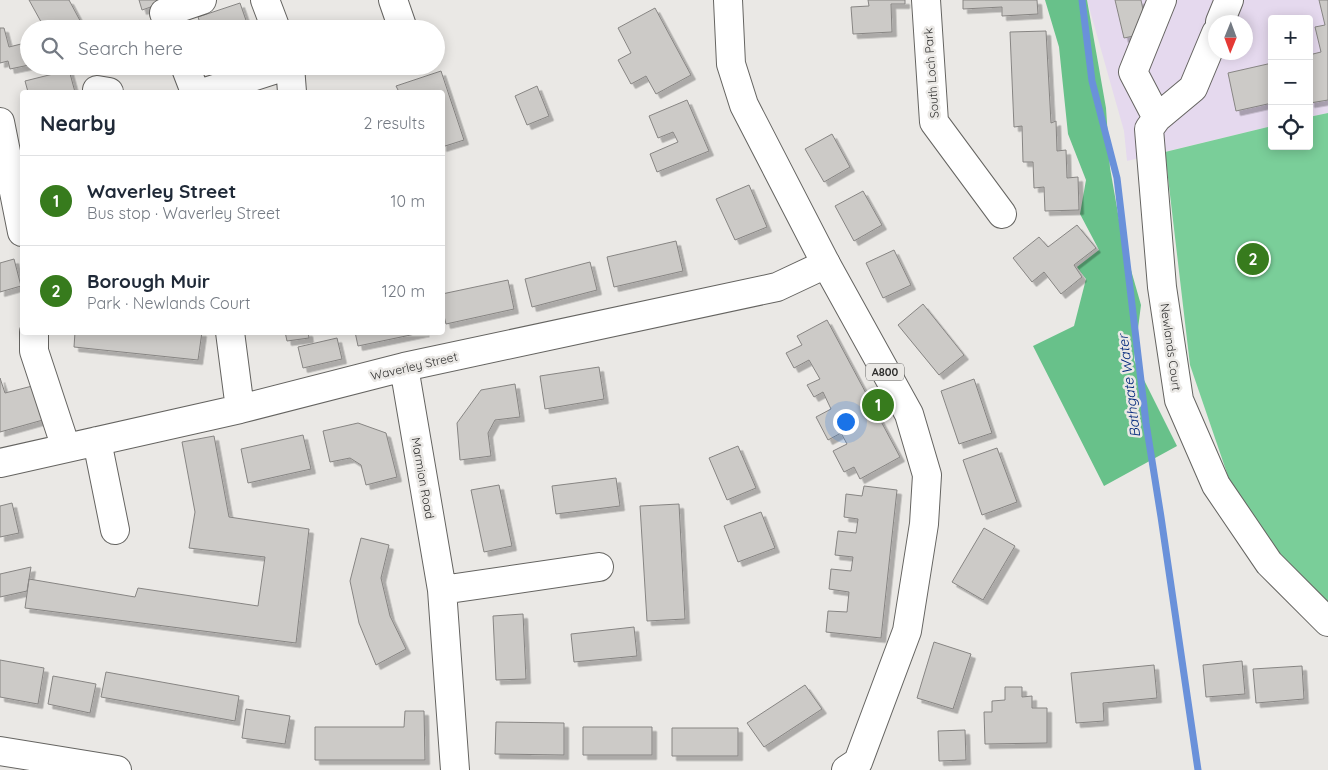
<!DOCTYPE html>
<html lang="en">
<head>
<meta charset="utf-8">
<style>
  body { margin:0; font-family:Quicksand,sans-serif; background:#f2f2f3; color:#1f2937 }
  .controls { position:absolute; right:15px; top:15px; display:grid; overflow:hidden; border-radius:5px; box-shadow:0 2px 12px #0003 }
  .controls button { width:45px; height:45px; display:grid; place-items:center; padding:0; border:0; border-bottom:1px solid #e0e1e3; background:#fff; color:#1f2937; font:25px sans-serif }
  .compass { position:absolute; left:1208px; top:15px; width:45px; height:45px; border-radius:50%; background:#fff; box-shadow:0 2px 12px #0003; rotate:181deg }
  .you { position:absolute; left:845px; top:421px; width:18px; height:18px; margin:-12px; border:4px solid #fff; border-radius:50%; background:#1a73e8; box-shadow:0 0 0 8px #1a73e833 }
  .badge { display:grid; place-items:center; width:32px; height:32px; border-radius:50%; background:#377b1d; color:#fff; font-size:16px; font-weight:700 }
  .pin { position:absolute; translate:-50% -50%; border:2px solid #fff; box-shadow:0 1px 5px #0006 }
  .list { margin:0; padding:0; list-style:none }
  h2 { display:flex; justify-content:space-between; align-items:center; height:65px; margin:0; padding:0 20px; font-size:21px }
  h2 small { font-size:16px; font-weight:400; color:#747a83 }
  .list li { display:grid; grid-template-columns:32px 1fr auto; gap:15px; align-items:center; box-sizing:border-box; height:90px; padding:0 20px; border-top:1px solid #e0e1e3 }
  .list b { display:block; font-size:19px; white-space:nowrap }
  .list p { margin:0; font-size:16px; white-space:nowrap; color:#747a83 }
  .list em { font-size:16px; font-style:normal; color:#747a83 }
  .icon { flex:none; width:28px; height:28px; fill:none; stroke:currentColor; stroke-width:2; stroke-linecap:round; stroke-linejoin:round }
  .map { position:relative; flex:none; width:1328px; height:770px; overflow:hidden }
  .search { position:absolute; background:#fff; box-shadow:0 2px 12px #0003; left:20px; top:20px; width:425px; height:55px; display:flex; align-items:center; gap:12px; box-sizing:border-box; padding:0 18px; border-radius:28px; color:#747a83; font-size:19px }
  .panel { position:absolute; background:#fff; box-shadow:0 2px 12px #0003; left:20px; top:90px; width:425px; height:245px; border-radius:5px }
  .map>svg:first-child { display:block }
  .industrial { fill:#e5d9ee; fill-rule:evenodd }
  .green { fill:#7ace99 }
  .forest { fill:#68c18a }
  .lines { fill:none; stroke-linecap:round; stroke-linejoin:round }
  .stream { stroke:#6a91da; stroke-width:7 }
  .building { fill:#cccac7; stroke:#878583; filter:url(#shadow) }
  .minor-casing { stroke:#656461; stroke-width:30 }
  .major-casing { stroke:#656461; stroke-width:30 }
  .minor { stroke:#fff; stroke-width:28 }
  .major { stroke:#fff; stroke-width:28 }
  .labels { text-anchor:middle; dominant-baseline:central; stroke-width:5; stroke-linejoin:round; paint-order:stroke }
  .shield { fill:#eae8e5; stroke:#676665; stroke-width:1 }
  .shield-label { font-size:11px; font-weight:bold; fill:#2f2f2e }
  .street-label { font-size:12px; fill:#2f2f2e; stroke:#eae8e5 }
  .water-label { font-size:14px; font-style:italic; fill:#00277b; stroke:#eae8e5 }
</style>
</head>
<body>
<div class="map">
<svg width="1328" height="770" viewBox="0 0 1328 770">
  <defs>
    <filter id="shadow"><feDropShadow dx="4.5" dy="4.5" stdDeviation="0" flood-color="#0004"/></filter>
  </defs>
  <rect width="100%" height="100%" fill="#eae8e5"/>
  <path class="industrial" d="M1087,0H1328V113L1309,117V19H1272V126L1127,161L1124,131ZM1216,22H1246V52H1216Z"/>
  <path class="green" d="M1328,113V602L1242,517L1190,365L1165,152L1272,126V146H1309V117Z"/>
  <path class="forest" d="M1045,0H1087L1106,108L1110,168L1123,242L1141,305L1134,360L1177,446L1104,486L1033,346L1074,326L1086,279L1077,267L1099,250L1080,214L1086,180L1068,134L1059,47Z"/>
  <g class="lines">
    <path class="stream" d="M1082,0L1092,81L1117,178L1146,423L1161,517L1198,770"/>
  </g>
  <path class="building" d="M29,0H69L84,28L45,29Z
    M139,0H171L142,10Z
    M868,0H905V4H891L892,32L853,34L851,7L869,6Z
    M963,0H1037L1038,14L1002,16V7L963,9Z
    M1115,0H1141L1148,33L1124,38Z
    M1319,0H1328V100L1310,103L1309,55L1321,52L1315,27L1325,25Z
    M240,3L249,29H202L198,17Z
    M655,8L691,75L656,94L646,76L631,84L618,60L631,53L618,28Z
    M0,28H4L9,47L29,42V65L10,69L8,61L0,63Z
    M1046,31L1051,123L1056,121L1057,151L1066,150L1067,178L1078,177L1079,210L1045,211L1044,187L1034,188L1033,162H1023L1022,126L1014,127L1010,32Z
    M1272,63V103L1236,111L1228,73Z
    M215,66H261L220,81Z
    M69,70L75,92H28L25,81Z
    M441,71L464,140L442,147V92H399L396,86Z
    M537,86L549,116L527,125L515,96Z
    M687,100L709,151L657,172L650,154L678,142L673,132L658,138L649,116Z
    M832,134L850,167L824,182L805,149Z
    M749,185L767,227L735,240L716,199Z
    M863,191L882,225L854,241L835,206Z
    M1077,225L1096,248L1074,265L1082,277L1061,294L1044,272L1032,282L1013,258L1039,237L1048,247Z
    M676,241L683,271L614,287L607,257Z
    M894,250L911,285L883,298L866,263Z
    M14,259L21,286L0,292V263Z
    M590,262L597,290L532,307L525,279Z
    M508,280L514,309L446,324L442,308V294Z
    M923,304L964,355L939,375L898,325Z
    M827,320L900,457L860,479L854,467L844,472L833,451L847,444L841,433L828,440L816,417L831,409L823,392L814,397L807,385L820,379L809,360L794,368L786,353L802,345L797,336Z
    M75,332H202L198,360L74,347Z
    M285,332H308L309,338L287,341Z
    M355,332H425L358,346Z
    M337,338L342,359L303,368L298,347Z
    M599,367L604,399L545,409L540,376Z
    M0,378L5,393L40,384L50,418L0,432Z
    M974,379L992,433L959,444L941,391Z
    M515,384L520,417L495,420L488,433L491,456L460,460L457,423L481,390Z
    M358,423L386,433L397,477L366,485L361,465L350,458L330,462L323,431Z
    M303,435L311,469L248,483L241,449Z
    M214,436L229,517L309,529L296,643L25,608L29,579L135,597L138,588L258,606L265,557L189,548L195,512L182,442Z
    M738,446L756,488L727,500L709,458Z
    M997,448L1017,502L982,515L963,460Z
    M616,478L620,506L556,514L552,486Z
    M499,485L512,546L484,552L471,490Z
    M864,486L897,490L881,638L826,632L828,611L847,612L849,592L829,589L831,569L851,571L853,557L835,555L838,531L856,533L858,519L844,517L846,494L862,496Z
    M12,503L19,533L0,537V506Z
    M679,504L685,619L647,621L640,506Z
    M761,512L775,548L738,562L724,526Z
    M984,528L1015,546L983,600L952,582Z
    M361,538L389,545L381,578L390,616L406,649L376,665L359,623L350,581Z
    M31,567L27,591L0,597V574Z
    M523,614L526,679L496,680L493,616Z
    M634,627L637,656L574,662L571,634Z
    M934,642L971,654L953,709L917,698Z
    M0,660L44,668L38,704L0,697Z
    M1242,661L1245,694L1206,697L1203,665Z
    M1154,665L1157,698L1103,703L1104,721L1076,723L1071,673Z
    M1302,666L1304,699L1256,703L1253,669Z
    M106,672L239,696L235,721L101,697Z
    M53,676L96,684L90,713L48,704Z
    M805,685L822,709L764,747L747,723Z
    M1005,687H1022V697L1032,696V708H1047V743L985,744L984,712H992V701L1005,700Z
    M246,709L290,716L285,744L242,738Z
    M405,711H424L425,760H315V727H404Z
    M496,722L564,723V755L495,754Z
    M583,727H652V755H583Z
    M672,728H738V756H672Z
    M965,730L966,760L939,761L938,731Z"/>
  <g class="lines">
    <defs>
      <path id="minor" d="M265,0L276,29
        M393,0L403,29
        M926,0L934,122L1002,214
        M1220,22L1229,0
        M170,29L164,13L202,0
        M1216,33L1193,88L1157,118L1149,129L1162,287L1179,400L1216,485L1269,563L1328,622
        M185,66L195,92
        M290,66L292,92
        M97,90L109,92
        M205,92L286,66
        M1157,118L1133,72L1162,0
        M0,122L22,232
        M34,332V351L66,448
        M230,332L240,409
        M404,367L442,590L455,770
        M97,441L115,530
        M0,463L240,409L404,367L777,287L826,264
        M442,590L599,567
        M0,751L117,770"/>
      <path id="major" d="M728,0L731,64L744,105L826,264L909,414L927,475L924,524L907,631L858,762L846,770"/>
    </defs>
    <use href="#minor" class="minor-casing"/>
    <use href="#major" class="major-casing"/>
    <use href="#minor" class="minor"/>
    <use href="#major" class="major"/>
  </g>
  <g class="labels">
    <rect class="shield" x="866" y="363.5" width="38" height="17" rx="4"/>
    <g class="shield-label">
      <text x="885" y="372">A800</text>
    </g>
    <g class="street-label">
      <text transform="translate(931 73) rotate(-94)">South Loch Park</text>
      <text transform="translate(1171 347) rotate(82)">Newlands Court</text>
      <text transform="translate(414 366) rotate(-13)">Waverley Street</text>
      <text transform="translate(423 478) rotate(80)">Marmion Road</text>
    </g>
    <g class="water-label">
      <text transform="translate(1129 386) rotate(-97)">Bathgate Water</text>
    </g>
  </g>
</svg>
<div class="controls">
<button>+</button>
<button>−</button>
<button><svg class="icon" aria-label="locate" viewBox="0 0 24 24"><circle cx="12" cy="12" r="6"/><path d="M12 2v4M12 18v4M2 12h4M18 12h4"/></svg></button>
</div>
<svg class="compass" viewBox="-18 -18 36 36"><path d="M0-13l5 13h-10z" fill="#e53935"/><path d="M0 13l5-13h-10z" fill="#747a83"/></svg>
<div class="you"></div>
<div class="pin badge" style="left:878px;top:405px">1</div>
<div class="pin badge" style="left:1253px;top:259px">2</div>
<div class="search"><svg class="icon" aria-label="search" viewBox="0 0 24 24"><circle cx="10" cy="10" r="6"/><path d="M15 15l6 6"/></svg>Search here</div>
<section class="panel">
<h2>Nearby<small>2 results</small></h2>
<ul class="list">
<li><span class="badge">1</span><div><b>Waverley Street</b><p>Bus stop · Waverley Street</p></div><em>10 m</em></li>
<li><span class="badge">2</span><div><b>Borough Muir</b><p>Park · Newlands Court</p></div><em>120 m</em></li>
</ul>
</section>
</div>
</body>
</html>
